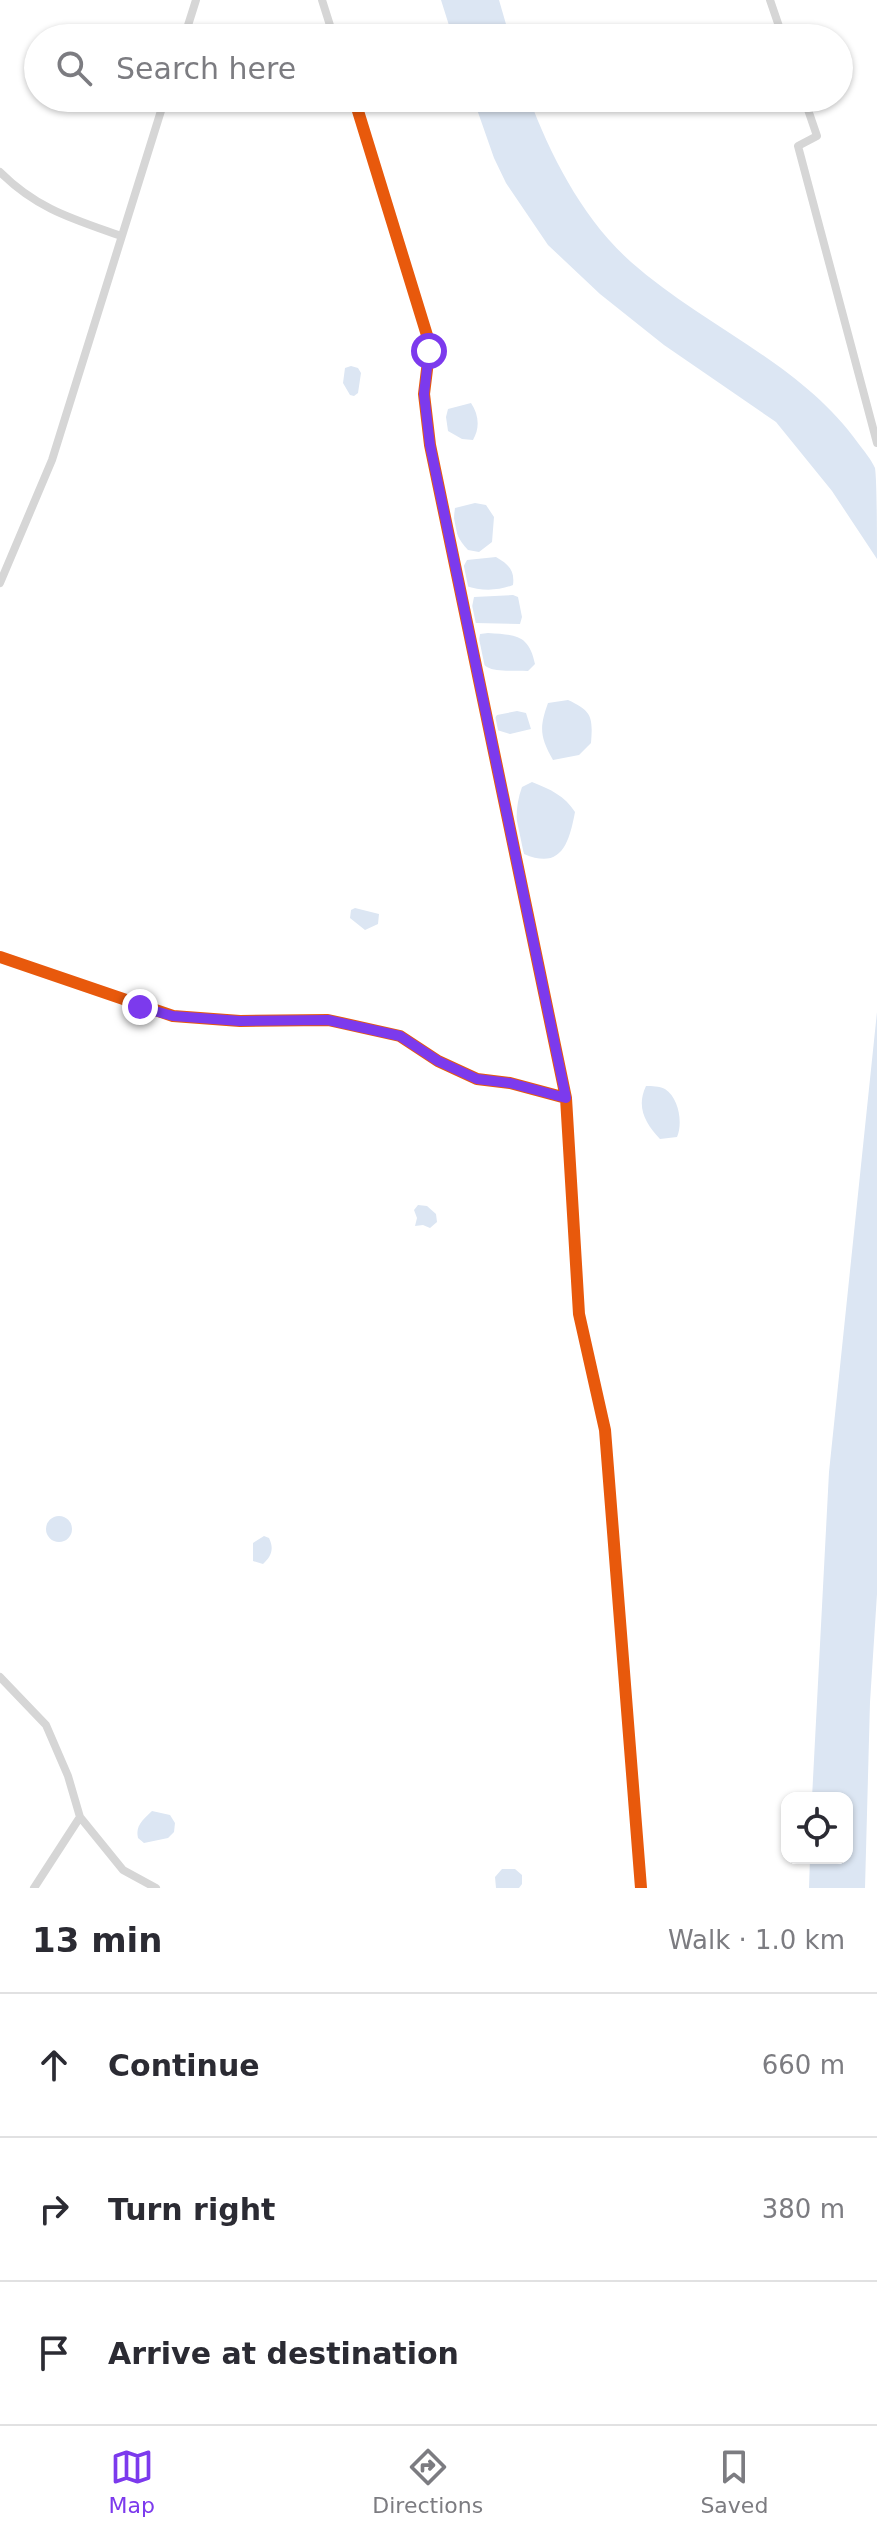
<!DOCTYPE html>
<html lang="en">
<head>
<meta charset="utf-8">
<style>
  body { margin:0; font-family:"DejaVu Sans",sans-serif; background:#f7f7f7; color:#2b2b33 }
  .controls { position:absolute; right:24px; bottom:24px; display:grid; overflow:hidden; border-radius:16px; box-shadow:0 2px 6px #0004 }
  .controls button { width:72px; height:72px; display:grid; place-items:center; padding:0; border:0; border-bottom:2px solid #e1e1e2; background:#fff; color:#2b2b33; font:40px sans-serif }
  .stop { position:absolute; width:24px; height:24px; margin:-18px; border:6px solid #7c3aed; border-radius:50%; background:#fff }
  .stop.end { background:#7c3aed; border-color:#fff; box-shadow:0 2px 8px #0008 }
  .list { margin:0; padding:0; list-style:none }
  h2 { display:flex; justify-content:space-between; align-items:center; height:104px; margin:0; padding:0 32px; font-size:34px }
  h2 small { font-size:26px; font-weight:400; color:#7c7c81 }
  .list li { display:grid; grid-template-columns:52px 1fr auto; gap:24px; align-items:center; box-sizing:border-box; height:144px; padding:0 32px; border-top:2px solid #e1e1e2 }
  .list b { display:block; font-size:30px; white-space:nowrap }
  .list em { font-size:26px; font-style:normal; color:#7c7c81 }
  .icon { flex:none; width:44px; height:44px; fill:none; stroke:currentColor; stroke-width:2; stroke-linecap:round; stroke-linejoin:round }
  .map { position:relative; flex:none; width:877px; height:1888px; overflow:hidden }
  .search { position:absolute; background:#fff; box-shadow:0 2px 6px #0004; left:24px; right:24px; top:24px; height:88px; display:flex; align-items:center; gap:20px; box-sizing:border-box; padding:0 28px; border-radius:44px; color:#7c7c81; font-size:30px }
  .sheet { height:536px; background:#fff }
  nav { display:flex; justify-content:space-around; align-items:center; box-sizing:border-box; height:112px; border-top:2px solid #e1e1e2; background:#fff; font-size:22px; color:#7c7c81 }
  nav a { display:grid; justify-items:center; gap:4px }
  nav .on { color:#7c3aed }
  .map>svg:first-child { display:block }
  .water { fill:#dce6f3 }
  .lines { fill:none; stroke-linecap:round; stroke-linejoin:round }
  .minor { stroke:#d6d6d6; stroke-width:8 }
  .cycleway-casing { stroke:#fff; stroke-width:17 }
  .cycleway { stroke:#e8590c; stroke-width:12 }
  .route { stroke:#7c3aed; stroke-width:10 }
</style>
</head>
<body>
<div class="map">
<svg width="877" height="1888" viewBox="0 0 877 1888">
  <rect width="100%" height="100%" fill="#fff"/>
  <path class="water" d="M441,0H499L510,38H453Z
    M473,98H529C551,157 583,219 631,262C703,326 801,363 858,443C864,451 871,459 875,468C877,481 877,540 877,559L832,491L776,422L664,345L600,294L548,245L506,183L494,158Z
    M351,366L358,368L361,373L358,393L354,396L350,395L343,383L345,368Z
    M471,403C479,415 480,428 473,440L462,439L448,431L446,417L448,409Z
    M475,503L486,505L494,517L492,542L479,552L468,550C456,537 452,526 455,508Z
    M496,557C508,564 515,570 513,585C498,591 481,591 466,586L461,571L467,560Z
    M513,595L518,597L522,617L520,624L475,623L470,617L474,597Z
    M488,633C515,635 529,634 535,664L528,671C494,670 473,676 480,634Z
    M568,700C592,711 593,717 591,743L579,755L553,760C540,737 539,728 548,703Z
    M517,711L526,713L531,729L510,734L497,730L493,721L497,715Z
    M532,782C550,789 565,796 575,812C569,844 561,870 524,854C515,833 514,809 522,787Z
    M355,908L379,914L378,924L365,930L350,918L351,910Z
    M877,1012V1594L870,1702L865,1888H809L810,1858H847V1798H812L829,1472Z
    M646,1086C652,1086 659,1086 665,1089C679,1098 683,1123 677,1137L660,1139C645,1123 636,1107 646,1086Z
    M418,1205L427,1206L436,1214L437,1222L430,1228L423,1225L415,1226L417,1218L414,1210Z
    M46 1529a13 13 0 1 1 26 0a13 13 0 1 1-26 0Z
    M264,1536L269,1538C274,1548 272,1556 263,1564L253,1561V1543Z
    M152,1811L170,1815L175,1823L174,1832L168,1838L144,1843L138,1838C135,1825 144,1819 152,1811Z
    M502,1869H515L522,1875V1884L519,1888H496L495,1877Z"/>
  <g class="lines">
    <path class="minor" d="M322,0L334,38
      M770,0L783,38
      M184,38L196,0
      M354,98L430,345L424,394L430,445L566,1098L579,1314L605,1430L641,1888
      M804,98L817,136L798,146L877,443
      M0,172C37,209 73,219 121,236
      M0,583L52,460L165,98
      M0,957L173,1016L240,1021L328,1020L400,1036L438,1061L477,1079L510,1083L566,1098
      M0,1677L46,1725L68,1776L80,1817L123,1870L156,1888
      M34,1888L80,1817"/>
    <defs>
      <path id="cycleway" d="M354,98L430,345L424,394L430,445L566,1098L579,1314L605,1430L641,1888
        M0,957L173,1016L240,1021L328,1020L400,1036L438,1061L477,1079L510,1083L566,1098"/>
    </defs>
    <use href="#cycleway" class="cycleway-casing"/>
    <use href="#cycleway" class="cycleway"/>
  </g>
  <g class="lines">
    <path class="route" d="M140,1007L173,1016L240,1021L328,1020L400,1036L438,1061L477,1079L510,1083L566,1098L430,445L424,394L429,351"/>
  </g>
</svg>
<div class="controls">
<button><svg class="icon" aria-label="locate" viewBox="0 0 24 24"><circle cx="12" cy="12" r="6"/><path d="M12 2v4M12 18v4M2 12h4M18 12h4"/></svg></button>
</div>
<div class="stop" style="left:429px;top:351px"></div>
<div class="stop end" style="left:140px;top:1007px"></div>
<div class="search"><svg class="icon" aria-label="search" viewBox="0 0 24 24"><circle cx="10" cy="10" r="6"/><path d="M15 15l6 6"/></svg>Search here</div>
</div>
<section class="sheet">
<h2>13 min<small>Walk · 1.0 km</small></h2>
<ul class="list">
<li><svg class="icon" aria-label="ahead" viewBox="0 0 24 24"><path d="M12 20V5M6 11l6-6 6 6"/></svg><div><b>Continue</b></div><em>660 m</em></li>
<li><svg class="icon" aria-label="right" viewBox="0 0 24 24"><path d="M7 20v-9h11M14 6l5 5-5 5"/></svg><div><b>Turn right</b></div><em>380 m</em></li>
<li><svg class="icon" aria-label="arrive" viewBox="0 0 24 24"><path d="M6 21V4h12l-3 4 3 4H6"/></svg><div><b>Arrive at destination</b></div></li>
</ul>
</section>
<nav>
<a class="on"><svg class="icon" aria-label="map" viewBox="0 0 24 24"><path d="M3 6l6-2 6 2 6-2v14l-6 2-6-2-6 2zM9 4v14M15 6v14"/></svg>Map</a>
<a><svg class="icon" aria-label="directions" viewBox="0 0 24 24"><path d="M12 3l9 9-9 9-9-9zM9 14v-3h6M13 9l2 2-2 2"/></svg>Directions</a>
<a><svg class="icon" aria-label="saved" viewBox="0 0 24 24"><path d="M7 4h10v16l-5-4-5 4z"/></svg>Saved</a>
</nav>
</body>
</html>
